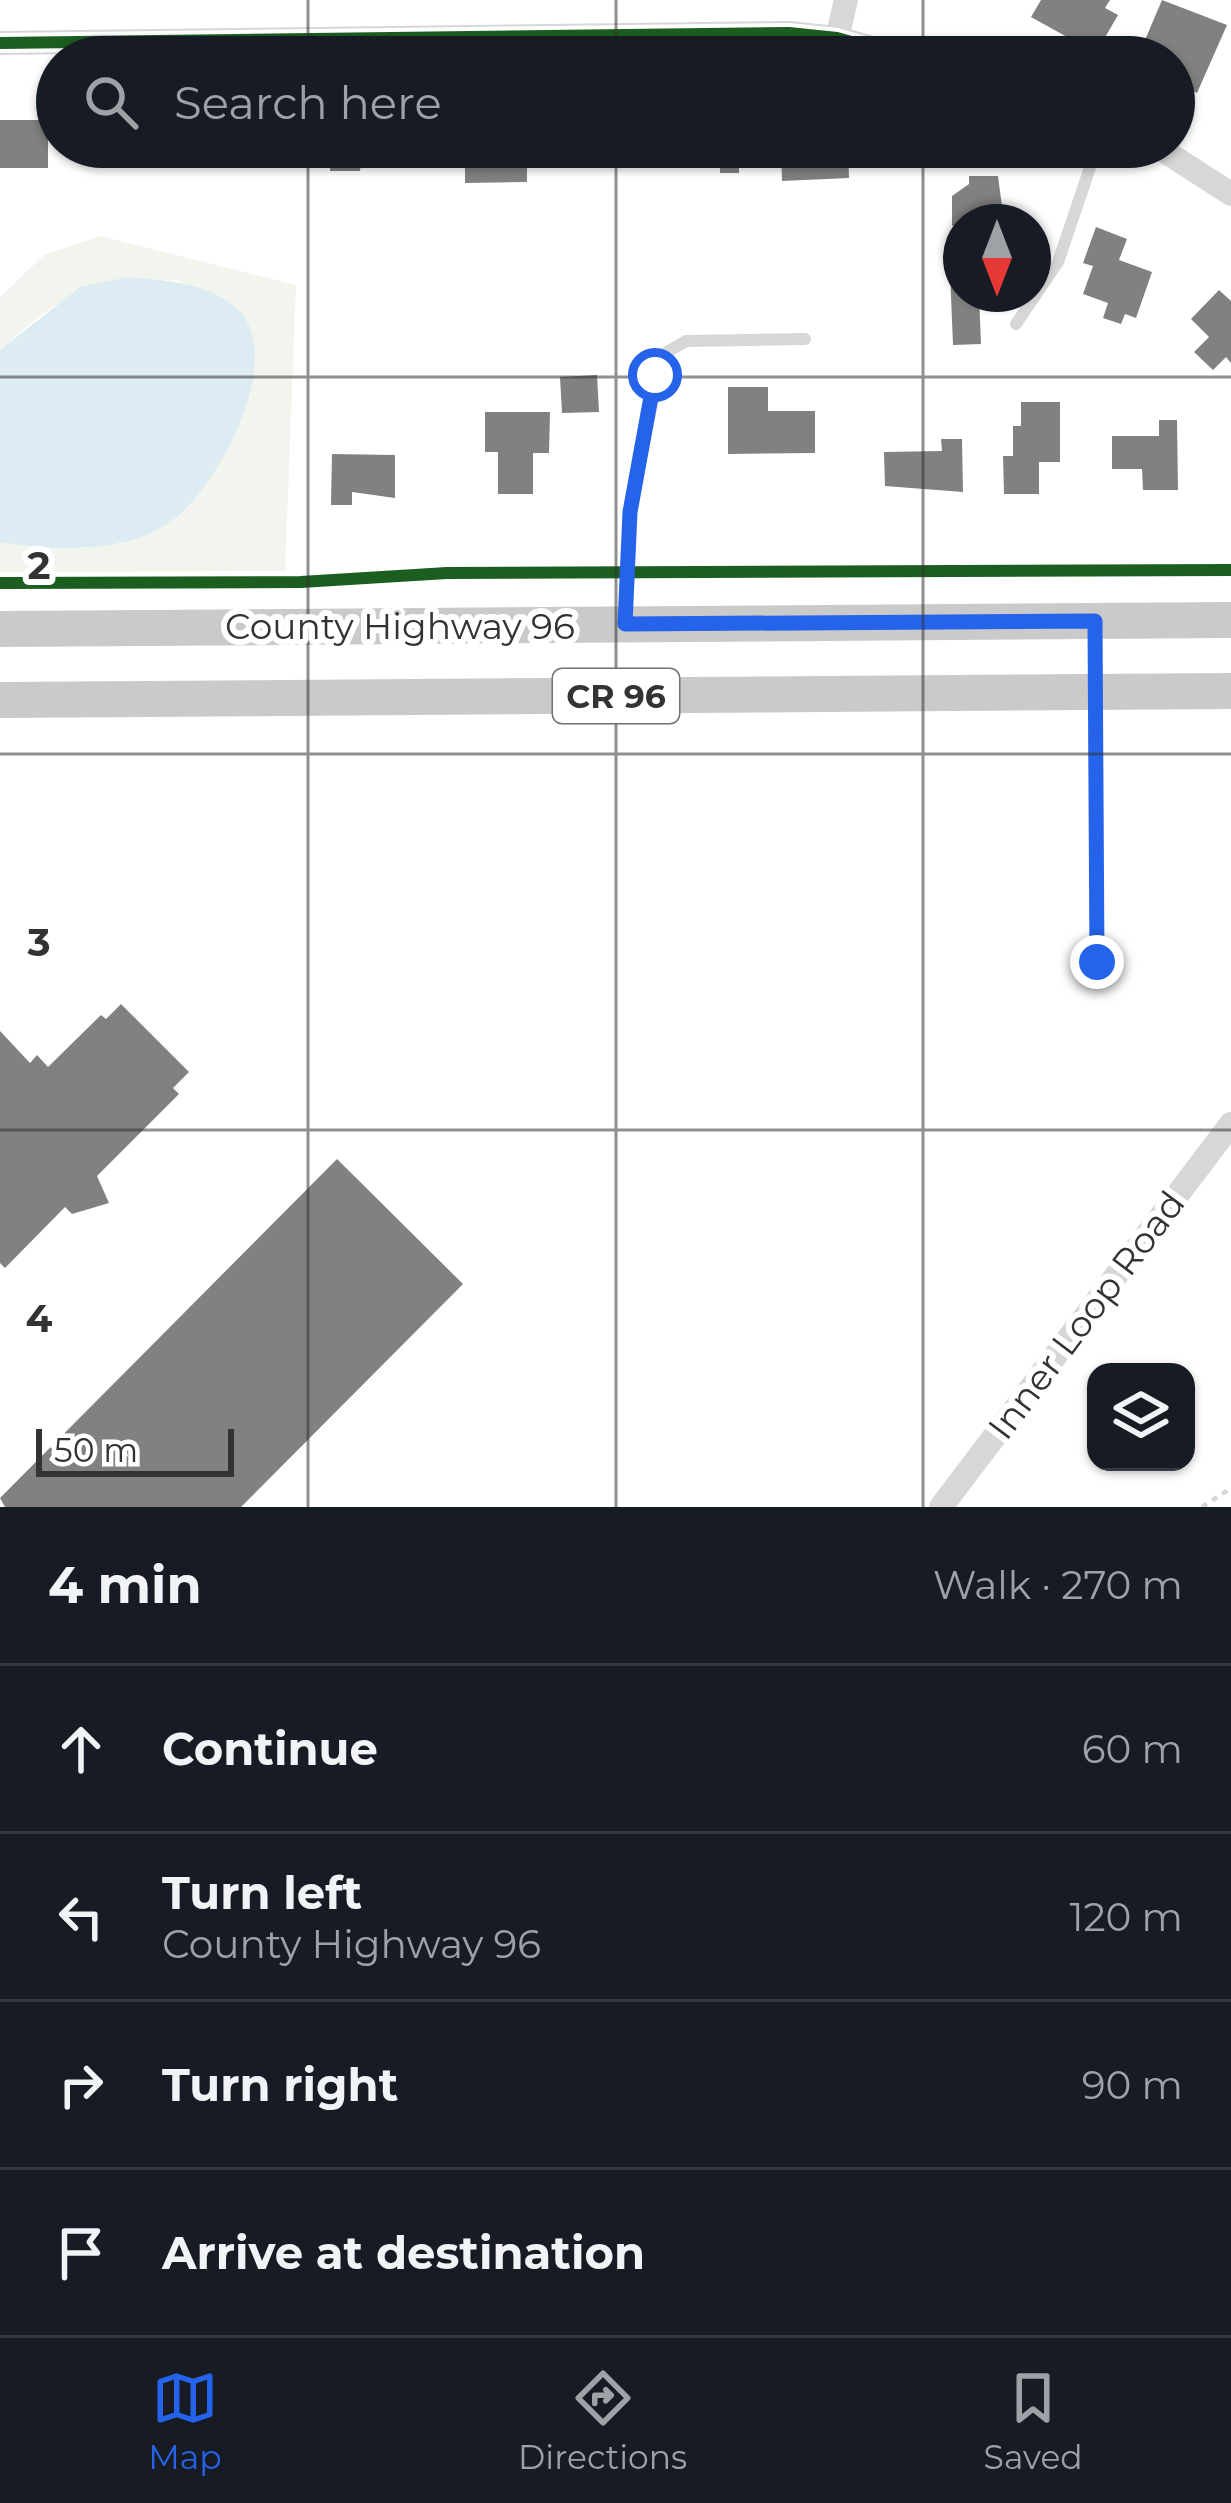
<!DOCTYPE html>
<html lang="en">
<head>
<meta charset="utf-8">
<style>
  body { margin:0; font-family:Montserrat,sans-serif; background:#20242c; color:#f1f3f6 }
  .controls { position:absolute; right:36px; bottom:36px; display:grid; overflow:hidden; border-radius:24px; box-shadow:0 3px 9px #0004 }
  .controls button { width:108px; height:108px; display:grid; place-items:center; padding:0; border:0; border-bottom:3px solid #363941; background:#171b24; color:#f1f3f6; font:60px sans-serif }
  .compass { position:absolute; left:943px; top:204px; width:108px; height:108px; border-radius:50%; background:#171b24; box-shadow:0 3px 9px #0004; rotate:180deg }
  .scale { position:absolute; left:36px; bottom:30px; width:198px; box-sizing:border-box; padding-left:12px; border:6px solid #333; border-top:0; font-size:33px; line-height:42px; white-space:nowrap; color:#333; -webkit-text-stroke:9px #fff; paint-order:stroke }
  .stop { position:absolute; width:36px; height:36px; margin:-27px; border:9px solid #2563eb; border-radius:50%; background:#fff }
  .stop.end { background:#2563eb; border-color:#fff; box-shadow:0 3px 12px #0008 }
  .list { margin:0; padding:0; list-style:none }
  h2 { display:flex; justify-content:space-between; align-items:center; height:156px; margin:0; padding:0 48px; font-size:51px }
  h2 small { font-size:39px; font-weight:400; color:#9ea1a6 }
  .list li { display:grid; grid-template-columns:78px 1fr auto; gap:36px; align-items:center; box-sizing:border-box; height:168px; padding:0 48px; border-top:3px solid #363941 }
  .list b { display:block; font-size:45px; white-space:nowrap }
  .list p { margin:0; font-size:39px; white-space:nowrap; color:#9ea1a6 }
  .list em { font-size:39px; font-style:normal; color:#9ea1a6 }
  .icon { flex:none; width:66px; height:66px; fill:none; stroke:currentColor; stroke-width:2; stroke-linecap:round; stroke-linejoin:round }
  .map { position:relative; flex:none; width:1231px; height:1507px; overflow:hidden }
  .search { position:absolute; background:#171b24; box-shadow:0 3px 9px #0004; left:36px; right:36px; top:36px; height:132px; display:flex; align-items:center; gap:30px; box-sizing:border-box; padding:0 42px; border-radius:66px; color:#9ea1a6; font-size:45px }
  .sheet { height:828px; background:#171b24 }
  nav { display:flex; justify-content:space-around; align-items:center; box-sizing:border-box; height:168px; border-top:3px solid #363941; background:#171b24; font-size:33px; color:#9ea1a6 }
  nav a { display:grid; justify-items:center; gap:6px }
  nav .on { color:#2563eb }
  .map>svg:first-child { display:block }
  .green { fill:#f1f5ed }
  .water { fill:#ddebf3 }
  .building { fill:#818181 }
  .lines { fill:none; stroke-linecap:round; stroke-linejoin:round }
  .path { stroke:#d6d6d6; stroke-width:4.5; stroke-dasharray:6 6; stroke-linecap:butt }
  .service { stroke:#d7d7d7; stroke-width:12 }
  .minor { stroke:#d7d7d7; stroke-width:24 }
  .primary { stroke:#cacaca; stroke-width:36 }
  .cycleway-casing { stroke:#fff; stroke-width:20 }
  .cycleway { stroke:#1b5e20; stroke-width:12 }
  .route { stroke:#2563eb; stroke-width:15 }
  .grid { fill:none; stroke:#333; stroke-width:3; stroke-opacity:0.55 }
  .labels { text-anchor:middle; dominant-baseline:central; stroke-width:12; stroke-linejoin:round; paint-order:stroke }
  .shield { fill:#fff; stroke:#707070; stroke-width:3 }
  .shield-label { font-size:33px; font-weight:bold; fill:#333 }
  .street-label { font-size:36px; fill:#333; stroke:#fff }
  .grid-label { font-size:39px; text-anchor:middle; font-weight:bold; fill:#333; stroke:#fff; stroke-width:12; stroke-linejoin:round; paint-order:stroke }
</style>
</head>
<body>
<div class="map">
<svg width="1231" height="1507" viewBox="0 0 1231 1507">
  <rect width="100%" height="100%" fill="#fff"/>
  <path class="green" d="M100,236L296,285L285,571L0,572V542L83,548L123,543L181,281C94,274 64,293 0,350V297L44,255Z"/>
  <path class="water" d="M128,277C163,280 203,282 233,305C292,352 218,489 170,522C123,555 54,550 0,542V350L80,287Z"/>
  <path class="building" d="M1041,0H1110L1105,8L1118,15L1096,53L1031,17Z
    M1162,0L1227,25L1197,93L1174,83L1182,64L1174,57L1142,47Z
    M0,120H48V168H0Z
    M68,147H162V159L67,153Z
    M190,147H281V154H190Z
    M331,147H401V162H361L360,171H330Z
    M465,147H527V182L465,183Z
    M566,147H636V162L566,159Z
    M670,147H757V164H739V173H720V164H706V152L670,151Z
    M781,147H848L849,178L782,181Z
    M969,176H998L1004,222L952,226V196L969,184Z
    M1096,227L1127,239L1119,260L1152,272L1136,318L1125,314L1121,324L1103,318L1108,303L1083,294L1093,266L1083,263Z
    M950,272H961V294H979L981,344L953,345Z
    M1219,290L1231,301V363L1226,357L1213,370L1194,352L1209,337L1191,319Z
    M597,375L599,412L562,413L560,377Z
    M728,387H768V411H815V453L728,454Z
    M1021,402H1060V462H1039V494H1004L1003,456H1013V426H1021Z
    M485,412H550L549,453H533V494H498V452H485Z
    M1159,420H1177L1178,490H1143L1142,469H1112V436H1159Z
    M941,439H962L963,492L885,486L884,452L942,451Z
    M332,454L395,455V498L352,492V505H331Z
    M121,1004L189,1072L173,1088L179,1094L97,1176L109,1203L72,1214L65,1207L5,1268L0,1263V1031L30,1063L37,1055L48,1067L101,1015L106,1019Z
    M337,1159L463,1284L241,1507H5L0,1498Z"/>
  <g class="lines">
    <path class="path" d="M1202,1507L1231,1488"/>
    <path class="service" d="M1016,324L1058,262L1097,147
      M625,622L630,512L662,355L686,341L805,339
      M1095,628L1097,962"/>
    <path class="minor" d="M837,38L846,0
      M0,43L789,33L837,38L904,57
      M1158,147L1231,194
      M941,1507L1231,1124"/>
    <path class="primary" d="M0,629L1231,620
      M0,700L1231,691"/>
    <defs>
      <path id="cycleway" d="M0,43L789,33L837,38L904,57
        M0,583L301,582L447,573L1231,570"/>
    </defs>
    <use href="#cycleway" class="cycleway-casing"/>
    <use href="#cycleway" class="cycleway"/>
  </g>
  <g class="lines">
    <path class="route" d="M655,375L630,512L625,624L1095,621L1097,962"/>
  </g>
  <path class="grid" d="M308,0V57M616,0V57M923,0V57M308,147V1507M616,147V1507M923,147V1507M0,377H1231M0,754H1231M0,1130H1231"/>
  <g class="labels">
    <rect class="shield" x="553" y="669" width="126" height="54" rx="9"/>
    <g class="shield-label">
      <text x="616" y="696">CR 96</text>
    </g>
    <g class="street-label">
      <text x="400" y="626">County Highway 96</text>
      <text transform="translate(1086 1315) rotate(-53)">Inner Loop Road</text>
    </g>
  </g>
  <g class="grid-label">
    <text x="39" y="579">2</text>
    <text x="39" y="956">3</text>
    <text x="39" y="1332">4</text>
  </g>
</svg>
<div class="controls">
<button><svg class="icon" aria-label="layers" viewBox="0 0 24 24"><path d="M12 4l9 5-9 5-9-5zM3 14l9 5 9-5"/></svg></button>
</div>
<svg class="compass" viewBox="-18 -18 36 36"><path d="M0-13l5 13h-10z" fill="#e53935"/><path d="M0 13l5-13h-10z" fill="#9ea1a6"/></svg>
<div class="scale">50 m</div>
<div class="stop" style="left:655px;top:375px"></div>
<div class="stop end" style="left:1097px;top:962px"></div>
<div class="search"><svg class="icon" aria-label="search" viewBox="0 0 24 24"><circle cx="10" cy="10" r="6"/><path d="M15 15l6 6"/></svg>Search here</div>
</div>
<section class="sheet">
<h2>4 min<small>Walk · 270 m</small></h2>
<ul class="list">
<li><svg class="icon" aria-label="ahead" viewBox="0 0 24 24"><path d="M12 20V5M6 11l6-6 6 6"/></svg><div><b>Continue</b></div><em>60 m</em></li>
<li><svg class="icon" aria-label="left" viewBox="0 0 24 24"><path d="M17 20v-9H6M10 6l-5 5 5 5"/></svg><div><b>Turn left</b><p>County Highway 96</p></div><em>120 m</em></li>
<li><svg class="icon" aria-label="right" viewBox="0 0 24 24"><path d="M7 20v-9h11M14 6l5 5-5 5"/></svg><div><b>Turn right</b></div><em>90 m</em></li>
<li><svg class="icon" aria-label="arrive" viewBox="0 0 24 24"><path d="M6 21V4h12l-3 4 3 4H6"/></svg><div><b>Arrive at destination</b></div></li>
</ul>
</section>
<nav>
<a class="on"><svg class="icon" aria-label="map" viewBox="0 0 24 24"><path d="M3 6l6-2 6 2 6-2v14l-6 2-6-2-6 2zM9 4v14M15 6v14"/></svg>Map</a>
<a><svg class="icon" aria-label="directions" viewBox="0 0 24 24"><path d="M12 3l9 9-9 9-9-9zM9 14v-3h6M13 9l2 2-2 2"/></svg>Directions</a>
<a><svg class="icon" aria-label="saved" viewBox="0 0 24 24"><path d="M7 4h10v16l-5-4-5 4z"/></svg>Saved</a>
</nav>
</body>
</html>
